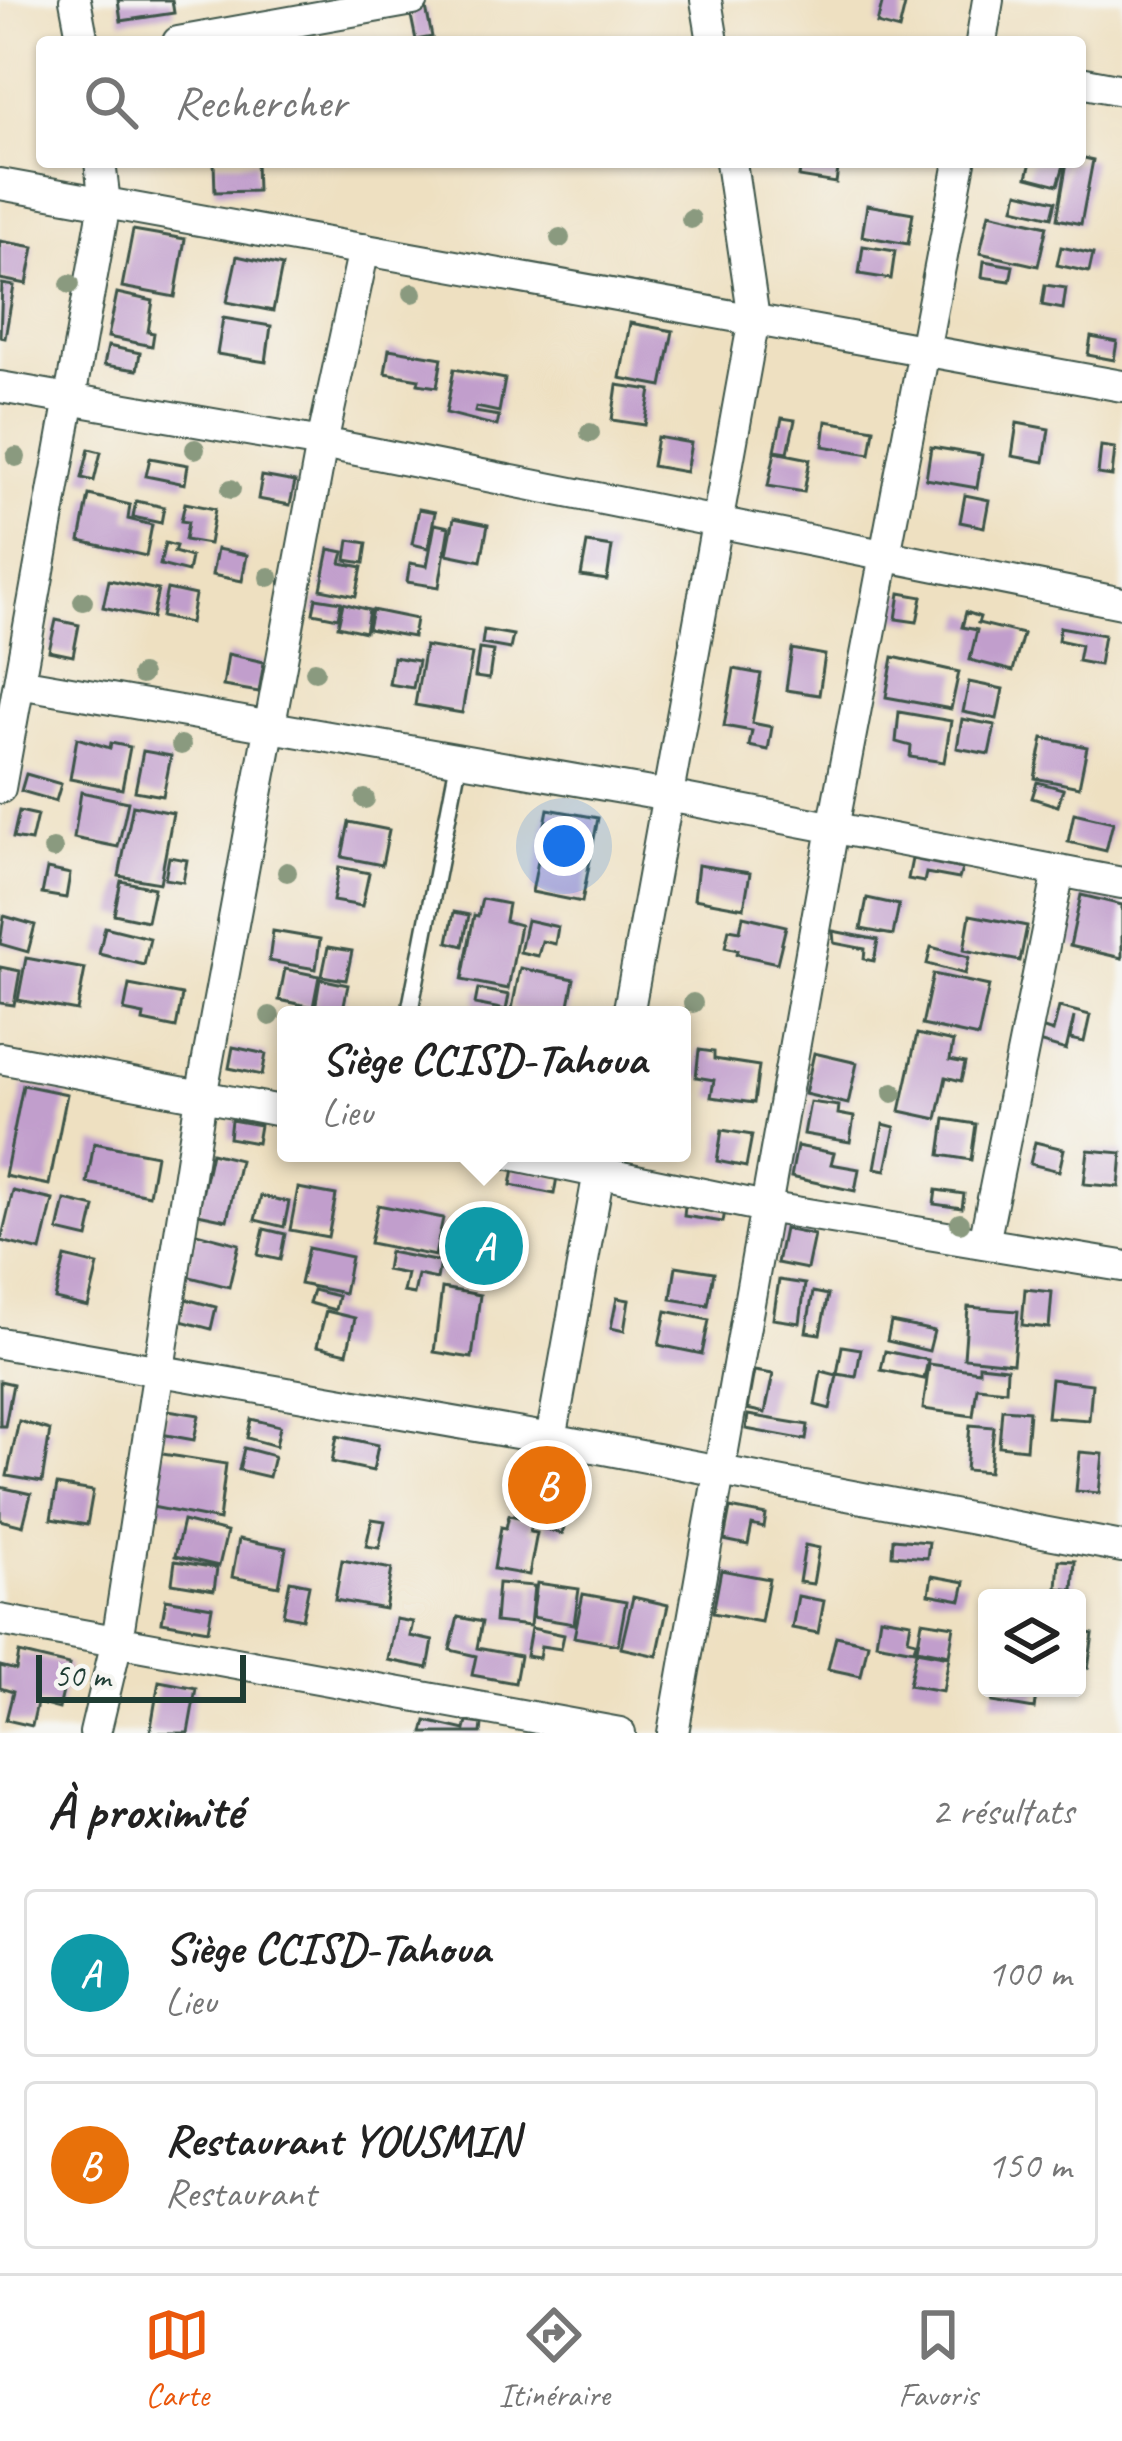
<!DOCTYPE html>
<html lang="fr">
<head>
<meta charset="utf-8">
<style>
  body { margin:0; font-family:Caveat,sans-serif; background:#f6f6f6; color:#222 }
  .controls { position:absolute; right:36px; bottom:36px; display:grid; overflow:hidden; border-radius:12px; box-shadow:0 3px 9px #0004 }
  .controls button { width:108px; height:108px; display:grid; place-items:center; padding:0; border:0; border-bottom:3px solid #e0e0e0; background:#fff; color:#222; font:60px sans-serif }
  .scale { position:absolute; left:36px; bottom:30px; width:210px; box-sizing:border-box; padding-left:12px; border:6px solid #1f3d34; border-top:0; font-size:33px; line-height:42px; white-space:nowrap; color:#1f3d34; -webkit-text-stroke:9px #f6f6f2; paint-order:stroke }
  .you { position:absolute; left:564px; top:846px; width:42px; height:42px; margin:-30px; border:9px solid #fff; border-radius:50%; background:#1a73e8; box-shadow:0 0 0 18px #1a73e833 }
  .badge { display:grid; place-items:center; width:78px; height:78px; border-radius:50%; background:#ea580c; color:#fff; font-size:39px; font-weight:700 }
  .pin { position:absolute; translate:-50% -50%; border:6px solid #fff; box-shadow:0 3px 12px #0006 }
  .popup { position:absolute; left:277px; top:1006px; width:414px; height:156px; box-sizing:border-box; display:grid; place-content:center; border-radius:12px; background:#fff; filter:drop-shadow(0 3px 9px #0005); font-size:39px; white-space:nowrap; color:#767676 }
  .popup b { font-size:45px; color:#222 }
  .popup::after { content:''; position:absolute; left:50%; top:100%; margin-left:-24px; border:24px solid transparent; border-top-color:#fff }
  .list { margin:0; padding:0; list-style:none }
  h2 { display:flex; justify-content:space-between; align-items:center; height:156px; margin:0; padding:0 48px; font-size:51px }
  h2 small { font-size:39px; font-weight:400; color:#767676 }
  .list li { display:grid; grid-template-columns:78px 1fr auto; gap:36px; align-items:center; box-sizing:border-box; height:168px; margin:0 24px 24px; padding:0 24px; border:3px solid #e0e0e0; border-radius:12px }
  .list b { display:block; font-size:45px; white-space:nowrap }
  .list p { margin:0; font-size:39px; white-space:nowrap; color:#767676 }
  .list em { font-size:39px; font-style:normal; color:#767676 }
  .icon { flex:none; width:66px; height:66px; fill:none; stroke:currentColor; stroke-width:2; stroke-linecap:round; stroke-linejoin:round }
  .map { position:relative; flex:none; width:1122px; height:1733px; overflow:hidden }
  .search { position:absolute; background:#fff; box-shadow:0 3px 9px #0004; left:36px; right:36px; top:36px; height:132px; display:flex; align-items:center; gap:30px; box-sizing:border-box; padding:0 42px; border-radius:12px; color:#767676; font-size:45px }
  .sheet { height:540px; background:#fff }
  nav { display:flex; justify-content:space-around; align-items:center; box-sizing:border-box; height:168px; border-top:3px solid #e0e0e0; background:#fff; font-size:33px; color:#767676 }
  nav a { display:grid; justify-items:center; gap:6px }
  nav .on { color:#ea580c }
  .map>svg:first-child { display:block }
  .building { fill:#c19ecc }
  .lines { fill:none; stroke-linecap:round; stroke-linejoin:round }
  .lane-casing { stroke:#3e5549; stroke-width:20 }
  .street-casing { stroke:#3e5549; stroke-width:34 }
  .lane { stroke:#fff; stroke-width:15 }
  .street { stroke:#fff; stroke-width:30 }
  .tree { fill:#8a9a7f }
</style>
</head>
<body>
<div class="map">
<svg width="1122" height="1733" viewBox="0 0 1122 1733">
  <rect width="100%" height="100%" fill="#f6f6f2"/>
  <filter id="ink" filterUnits="userSpaceOnUse"><feTurbulence type="fractalNoise" baseFrequency=".00833" numOctaves="2"/><feDisplacementMap in="SourceGraphic" scale="24" xChannelSelector="R" yChannelSelector="G"/><feConvolveMatrix kernelMatrix="1 2 1 2 8 2 1 2 1" color-interpolation-filters="sRGB"/></filter>
  <filter id="wash" filterUnits="userSpaceOnUse"><feTurbulence type="fractalNoise" baseFrequency=".004" numOctaves="4" result="noise"/><feDisplacementMap in="SourceGraphic" scale="48" xChannelSelector="R" yChannelSelector="G"/><feGaussianBlur stdDeviation="2.7" result="paint"/><feColorMatrix in="noise" values="0 0 0 0 0 0 0 0 0 0 0 0 0 0 0 0 0 1.4 0 .05"/><feComposite in="paint" operator="in"/></filter>
  <g filter="url(#wash)">
    <rect width="100%" height="100%" fill="#eee0c1"/>
    <g id="blocks">
      <path class="building" d="M118,0H172L174,13L121,21Z
        M883,0L905,5L899,30L877,24Z
        M426,8L432,37L416,40L410,11Z
        M1080,157L1093,160L1081,224L1057,219L1067,162H1080Z
        M214,162H256L257,191L215,192Z
        M801,162H839L836,183L799,177Z
        M1031,162H1065L1058,185L1027,177Z
        M1018,192L1056,201L1052,217L1014,208Z
        M867,205L913,213L908,244L862,236Z
        M989,213L1047,226L1038,266L980,253Z
        M133,230L185,239L175,297L122,287Z
        M0,241L34,247L27,284L0,279Z
        M863,246L895,251L891,279L859,274Z
        M1061,247L1093,254L1089,272L1057,265Z
        M237,256L282,266L273,311L227,302Z
        M984,261L1013,266L1010,281L982,277Z
        M2,284L14,286L5,338L0,337Z
        M1045,285L1066,288L1063,309L1042,305Z
        M117,293L153,301L148,332L154,333L152,346L108,337Z
        M223,318L271,326L266,362L217,354Z
        M630,323L673,331L662,386L620,378Z
        M1091,337L1117,342L1114,360L1088,355Z
        M108,346L140,353L137,370L104,365Z
        M389,349L442,358L437,387L418,384L419,379L385,373Z
        M454,369L505,379L499,412L476,407L475,412L499,416L497,426L446,413Z
        M617,385L651,390L645,425L612,420Z
        M782,418L795,420L788,452L775,450Z
        M826,421L874,429L870,454L823,446Z
        M1017,423L1049,429L1044,462L1012,456Z
        M657,437L691,443L686,472L652,466Z
        M1101,446L1115,448L1112,476L1098,474Z
        M931,447L982,455L977,488L926,479Z
        M89,449L101,452L94,481L82,478Z
        M775,452L810,459L804,492L768,486Z
        M150,458L188,465L185,484L146,476Z
        M262,476L295,482L290,505L258,499Z
        M89,495L130,505L128,519L152,525L146,556L80,541Z
        M965,495L989,500L984,527L960,522Z
        M136,501L164,507L161,523L133,517Z
        M185,503L215,509L209,544L185,540L188,522L181,521Z
        M419,509L435,512L428,548L412,544Z
        M454,518L488,525L481,561L447,554Z
        M435,524L449,527L439,587L407,582L410,563L427,566Z
        M349,540L367,543L364,563L346,560Z
        M165,543L176,546L174,552L191,557L188,572L160,565Z
        M587,543L612,547L607,580L581,576Z
        M217,549L247,555L242,581L212,575Z
        M329,549L344,552L341,563L362,567L356,596L321,589Z
        M109,580L158,590L152,618L103,607Z
        M167,589L195,595L190,623L161,617Z
        M900,593L922,597L917,622L896,619Z
        M316,598L341,602L338,618L313,613Z
        M343,603L369,610L365,632L338,626Z
        M372,610L416,619L413,637L368,629Z
        M966,612L980,617L978,623L1023,634L1013,671L970,660L977,630L962,627Z
        M56,620L79,625L73,656L49,651Z
        M1060,627L1104,635L1099,665L1078,661L1081,645L1058,640Z
        M484,630L513,635L510,649L482,644Z
        M425,646L472,654L462,713L415,705Z
        M479,649L493,651L489,679L475,677Z
        M792,649L825,655L819,695L786,690Z
        M228,654L264,662L259,692L223,686Z
        M393,657L418,661L413,688L389,684Z
        M893,657L959,672L951,709L886,697Z
        M734,669L761,674L752,723L772,727L768,750L749,746L752,731L724,726Z
        M969,682L1003,689L997,719L963,712Z
        M899,712L951,721L944,762L910,757L911,746L896,742Z
        M962,719L995,725L989,754L957,748Z
        M77,738L110,748L111,743L130,747L122,789L70,779Z
        M1043,738L1087,747L1079,787L1035,778Z
        M143,751L171,756L163,796L135,791Z
        M26,774L61,784L56,801L21,791Z
        M1037,782L1063,789L1058,806L1032,798Z
        M81,792L128,802L118,847L74,838Z
        M133,805L173,813L160,883L119,876Z
        M548,809L598,818L582,902L532,892Z
        M19,811L37,815L31,841L13,838Z
        M1074,813L1113,822L1106,851L1068,842Z
        M349,822L389,830L382,865L342,857Z
        M169,857L187,860L183,882L165,879Z
        M912,859L962,869L959,879L926,873L924,882L908,879Z
        M698,865L750,873L744,908L694,899Z
        M339,867L369,873L362,906L333,901Z
        M47,869L70,874L66,898L42,894Z
        M121,881L154,888L147,921L114,914Z
        M1081,895L1122,905V958L1070,946Z
        M867,898L899,905L893,935L861,929Z
        M482,899L508,904L505,921L520,925L508,989L462,980L474,915L478,916Z
        M454,912L469,915L463,946L448,942Z
        M970,915L1027,926L1020,961L964,950Z
        M4,916L35,925L28,952L0,944Z
        M743,916L786,926L777,963L737,954L738,950L725,947L729,929L740,931Z
        M527,920L558,927L555,944L542,941L538,956L520,952Z
        M105,927L150,938L144,965L99,954Z
        M273,931L320,939L316,969L269,961Z
        M833,931L878,940L874,961L864,959L865,949L834,943Z
        M328,947L352,951L346,980L322,976Z
        M931,947L969,957L965,974L927,964Z
        M26,958L85,969L77,1011L18,1000Z
        M0,967L20,971L14,1005L0,1003Z
        M520,968L574,979L567,1015L512,1009Z
        M285,969L319,976L313,1007L279,1000Z
        M933,974L989,986L978,1037L922,1025Z
        M320,979L348,985L342,1014L315,1009Z
        M129,985L182,995L176,1028L143,1021L144,1015L124,1011Z
        M478,989L509,995L506,1010L475,1004Z
        M1059,1007L1090,1015L1084,1042L1070,1039L1074,1017L1066,1050L1038,1042L1041,1028L1053,1032Z
        M917,1034L953,1042L950,1060L965,1063L961,1081L946,1077L937,1119L900,1111Z
        M233,1047L266,1054L262,1075L229,1068Z
        M699,1050L714,1052V1059L759,1066L754,1103L711,1097L714,1080L696,1077Z
        M814,1053L857,1063L848,1104L805,1094Z
        M23,1085L67,1094L49,1185L5,1176Z
        M810,1102L839,1106L838,1114L854,1117L850,1142L804,1134Z
        M945,1119L976,1124L971,1160L940,1155Z
        M231,1120L260,1125L257,1143L229,1138Z
        M883,1124L895,1127L886,1170L875,1168Z
        M722,1130L752,1135L746,1167L717,1161Z
        M1035,1142L1064,1149L1059,1171L1030,1164Z
        M94,1143L156,1155L149,1195L87,1183Z
        M797,1146L834,1153L831,1164L859,1169L855,1191L791,1177Z
        M1088,1150L1122,1153L1119,1187L1084,1184Z
        M211,1153L240,1160L227,1220L198,1214Z
        M514,1168L557,1177L554,1194L511,1185Z
        M298,1188L336,1195L328,1237L290,1230Z
        M936,1190L964,1194L962,1208L934,1204Z
        M13,1191L53,1200L41,1251L1,1241Z
        M261,1196L289,1202L284,1227L255,1220Z
        M65,1200L95,1207L88,1238L58,1231Z
        M378,1205L443,1218L435,1256L370,1243Z
        M685,1206L725,1211L723,1222L684,1216Z
        M461,1214L519,1227L508,1278L450,1265Z
        M264,1229L285,1234L280,1260L258,1255Z
        M784,1229L814,1235L807,1269L777,1263Z
        M196,1233L239,1244L229,1287L186,1276Z
        M308,1248L351,1257L344,1293L300,1284Z
        M389,1252L440,1262L437,1279L418,1275L414,1294L403,1292L407,1274L386,1270Z
        M65,1257L98,1265L88,1307L55,1299Z
        M676,1266L714,1272L708,1305L671,1299Z
        M779,1280L805,1284L800,1323L773,1319Z
        M442,1288L480,1295L472,1358L434,1352Z
        M1025,1289L1052,1292L1049,1328L1022,1325Z
        M313,1290L338,1296L335,1310L309,1303Z
        M813,1292L828,1295L820,1334L806,1332Z
        M617,1298L629,1300L624,1331L611,1328Z
        M186,1299L216,1307L211,1329L181,1321Z
        M968,1307L1018,1311L1013,1363L964,1358Z
        M326,1311L355,1318L347,1353L317,1346Z
        M666,1311L709,1320L702,1354L659,1345Z
        M891,1322L934,1331L929,1351L887,1341Z
        M842,1346L861,1349L856,1377L837,1374Z
        M885,1351L928,1360L924,1379L881,1370Z
        M929,1364L979,1371V1365L1007,1368L1006,1390L977,1387L973,1416L923,1409Z
        M754,1371L773,1374L765,1413L747,1409Z
        M821,1371L837,1375L830,1409L815,1405Z
        M1051,1379L1092,1384L1089,1420L1047,1417Z
        M0,1381L13,1384L5,1426H0Z
        M1002,1409L1029,1411L1026,1449L999,1446Z
        M168,1410L199,1415L194,1440L161,1434Z
        M748,1415L808,1425L806,1440L746,1429Z
        M251,1419L280,1426L276,1446L247,1438Z
        M19,1421L50,1430L42,1482L7,1476Z
        M970,1425L994,1427L989,1472L966,1470Z
        M337,1436L378,1445L373,1471L332,1462Z
        M244,1448L274,1456L269,1477L239,1470Z
        M1080,1452L1103,1454L1099,1493L1076,1491Z
        M156,1453L226,1464L219,1520L147,1506Z
        M57,1485L93,1491L87,1525L51,1519Z
        M0,1487L31,1494L23,1526L0,1520Z
        M553,1502L570,1507L562,1534L545,1529Z
        M730,1508L766,1515L764,1528L752,1525L748,1545L724,1540Z
        M509,1515L533,1520L530,1532L537,1533L529,1575L494,1569L501,1527L506,1528Z
        M372,1519L385,1521L379,1548L366,1546Z
        M183,1521L227,1532L219,1566L175,1556Z
        M239,1539L286,1548L279,1586L232,1577Z
        M893,1539L929,1542L927,1558L892,1555Z
        M805,1545L819,1548L813,1584L799,1582Z
        M342,1560L392,1569L385,1609L335,1600Z
        M1059,1560L1075,1561L1073,1590L1057,1588Z
        M175,1561L217,1568L214,1590L172,1583Z
        M721,1570L769,1579L761,1622L713,1613Z
        M932,1576L965,1582L961,1600L929,1594Z
        M290,1581L309,1585L302,1619L283,1615Z
        M498,1583L534,1586L530,1626L495,1622Z
        M537,1583L579,1589L574,1624L532,1617Z
        M583,1594L626,1602L618,1645L574,1637Z
        M798,1596L824,1601L818,1633L792,1628Z
        M633,1597L668,1605L657,1656L621,1648Z
        M166,1599L212,1607L208,1630L162,1622Z
        M458,1617L482,1622L477,1648L520,1656L515,1683L472,1675L476,1656L450,1650Z
        M880,1617L911,1622L908,1639L916,1641L914,1650L876,1643Z
        M396,1619L413,1622L410,1636L433,1641L428,1668L388,1660Z
        M922,1621L954,1626L949,1655L917,1649Z
        M531,1628L564,1635L561,1649L541,1646L539,1658L526,1656Z
        M1077,1631L1093,1634L1088,1668L1077,1666Z
        M836,1636L868,1643L861,1676L828,1669Z
        M916,1651L949,1657L943,1691L909,1685Z
        M19,1653L69,1665L59,1709L37,1703L32,1726L6,1720L13,1692L0,1688V1666L16,1670Z
        M159,1681L196,1688L188,1733H150Z
        M994,1688H1037L1034,1709L992,1702Z
        M426,1721L465,1730L467,1722L482,1724L481,1733H423Z"/>
    </g>
  </g>
  <g filter="url(#ink)">
    <use href="#blocks" fill-opacity="0" stroke="#3e5549" stroke-width="3"/>
    <g class="lines">
      <defs>
        <path id="lane" d="M409,1015L459,759"/>
        <path id="street" d="M75,0L83,42
          M706,0L713,42
          M178,42L413,0
          M981,42L988,0
          M1080,82L1122,90
          M0,184L1122,386
          M0,387L322,443L1122,603
          M19,683L668,796L1122,883
          M0,788L105,203L100,162
          M628,1015L754,319L731,162
          M0,1058L286,1112
          M506,1153L765,1207L1122,1266
          M984,1243L1059,871
          M0,1343L551,1439L1122,1547
          M551,1439L602,1155
          M0,1620L620,1733
          M95,1733L117,1641L201,1097L322,443L364,249
          M673,1733L833,828L960,162"/>
      </defs>
      <use href="#lane" class="lane-casing"/>
      <use href="#street" class="street-casing"/>
      <use href="#lane" class="lane"/>
      <use href="#street" class="street"/>
    </g>
    <g class="tree">
      <circle cx="691" cy="219" r="10"/>
      <circle cx="560" cy="238" r="10"/>
      <circle cx="70" cy="284" r="10"/>
      <circle cx="413" cy="293" r="10"/>
      <circle cx="590" cy="433" r="10"/>
      <circle cx="195" cy="449" r="10"/>
      <circle cx="16" cy="457" r="10"/>
      <circle cx="231" cy="489" r="10"/>
      <circle cx="269" cy="577" r="10"/>
      <circle cx="83" cy="601" r="10"/>
      <circle cx="315" cy="671" r="10"/>
      <circle cx="141" cy="675" r="10"/>
      <circle cx="181" cy="745" r="10"/>
      <circle cx="365" cy="799" r="10"/>
      <circle cx="53" cy="849" r="10"/>
      <circle cx="287" cy="872" r="10"/>
      <circle cx="693" cy="1003" r="10"/>
      <circle cx="270" cy="1016" r="10"/>
      <circle cx="893" cy="1093" r="10"/>
      <circle cx="960" cy="1223" r="10"/>
    </g>
  </g>
</svg>
<div class="controls">
<button><svg class="icon" aria-label="layers" viewBox="0 0 24 24"><path d="M12 4l9 5-9 5-9-5zM3 14l9 5 9-5"/></svg></button>
</div>
<div class="scale">50 m</div>
<div class="you"></div>
<div class="pin badge" style="left:484px;top:1246px;background:#0f9aa8">A</div>
<div class="popup"><b>Siège CCISD-Tahoua</b>Lieu</div>
<div class="pin badge" style="left:547px;top:1485px;background:#e8710a">B</div>
<div class="search"><svg class="icon" aria-label="search" viewBox="0 0 24 24"><circle cx="10" cy="10" r="6"/><path d="M15 15l6 6"/></svg>Rechercher</div>
</div>
<section class="sheet">
<h2>À proximité<small>2 résultats</small></h2>
<ul class="list">
<li><span class="badge" style="background:#0f9aa8">A</span><div><b>Siège CCISD-Tahoua</b><p>Lieu</p></div><em>100 m</em></li>
<li><span class="badge" style="background:#e8710a">B</span><div><b>Restaurant YOUSMIN</b><p>Restaurant</p></div><em>150 m</em></li>
</ul>
</section>
<nav>
<a class="on"><svg class="icon" aria-label="map" viewBox="0 0 24 24"><path d="M3 6l6-2 6 2 6-2v14l-6 2-6-2-6 2zM9 4v14M15 6v14"/></svg>Carte</a>
<a><svg class="icon" aria-label="directions" viewBox="0 0 24 24"><path d="M12 3l9 9-9 9-9-9zM9 14v-3h6M13 9l2 2-2 2"/></svg>Itinéraire</a>
<a><svg class="icon" aria-label="saved" viewBox="0 0 24 24"><path d="M7 4h10v16l-5-4-5 4z"/></svg>Favoris</a>
</nav>
</body>
</html>
